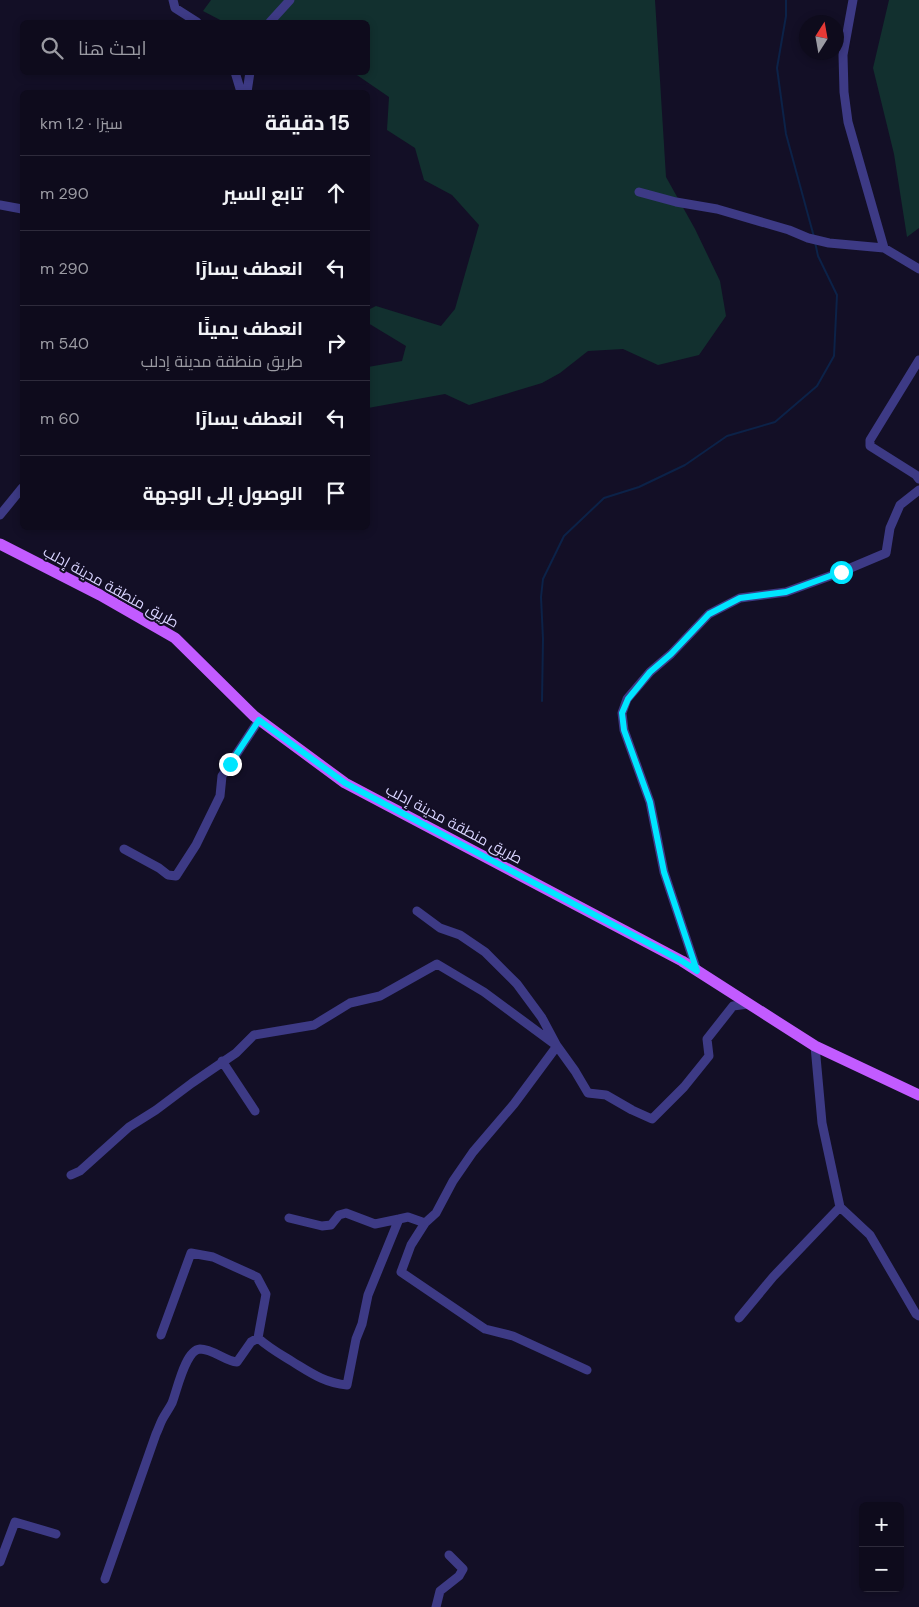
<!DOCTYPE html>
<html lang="ar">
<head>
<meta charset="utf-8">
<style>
  body { margin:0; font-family:"DM Sans",Cairo,sans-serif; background:#1c1929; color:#f1f3f6; direction:rtl }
  .controls { position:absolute; right:15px; bottom:15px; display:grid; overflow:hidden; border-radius:8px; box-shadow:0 2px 8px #0003 }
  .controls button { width:45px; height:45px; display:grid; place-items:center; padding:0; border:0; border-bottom:1px solid #2e2b3b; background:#0e0b1c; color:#f1f3f6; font:25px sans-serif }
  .compass { position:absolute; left:799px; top:15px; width:45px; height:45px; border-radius:50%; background:#0e0b1c; box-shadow:0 2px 8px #0003; rotate:11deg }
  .stop { position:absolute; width:15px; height:15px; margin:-11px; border:4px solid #00e5ff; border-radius:50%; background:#fff }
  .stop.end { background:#00e5ff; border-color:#fff; box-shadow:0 1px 5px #0008 }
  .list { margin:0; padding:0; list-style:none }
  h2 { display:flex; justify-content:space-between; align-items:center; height:65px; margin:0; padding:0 20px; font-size:21px }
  h2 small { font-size:16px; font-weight:400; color:#9b9ba3 }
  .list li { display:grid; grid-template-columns:32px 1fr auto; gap:15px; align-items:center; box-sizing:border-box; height:75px; padding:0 20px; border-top:1px solid #2e2b3b }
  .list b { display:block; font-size:19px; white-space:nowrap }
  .list p { margin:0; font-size:16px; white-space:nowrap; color:#9b9ba3 }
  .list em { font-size:16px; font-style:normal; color:#9b9ba3 }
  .icon { flex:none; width:28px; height:28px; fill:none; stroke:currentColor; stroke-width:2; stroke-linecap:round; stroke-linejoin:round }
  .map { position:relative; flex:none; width:919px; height:1607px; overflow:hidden; direction:ltr }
  .search { position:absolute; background:#0e0b1c; box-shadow:0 2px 8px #0003; left:20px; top:20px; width:350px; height:55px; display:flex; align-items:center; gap:12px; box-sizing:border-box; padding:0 18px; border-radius:8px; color:#9b9ba3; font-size:19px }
  .panel { position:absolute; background:#0e0b1c; box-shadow:0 2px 8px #0003; left:20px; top:90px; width:350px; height:440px; border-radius:8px; direction:rtl }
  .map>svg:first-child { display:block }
  .green { fill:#12302f }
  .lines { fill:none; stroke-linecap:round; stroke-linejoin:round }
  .stream { stroke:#0c2248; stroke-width:2 }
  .minor { stroke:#3d3a85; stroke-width:9 }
  .major { stroke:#c25bff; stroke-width:11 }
  .route { stroke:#00e5ff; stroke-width:6 }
  .labels { text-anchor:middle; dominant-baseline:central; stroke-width:4; stroke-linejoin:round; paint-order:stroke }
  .street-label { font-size:15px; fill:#d9d4ff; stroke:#130f26 }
</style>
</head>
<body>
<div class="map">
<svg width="919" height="1607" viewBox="0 0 919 1607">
  <rect width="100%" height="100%" fill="#130f26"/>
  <path class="green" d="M211,0H655L666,177L695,229L720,281L726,316L699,355L658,365L623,349L588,351L560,373L542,383L469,405L445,394L368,408V367L402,361L406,346L368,323V310L376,306L441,326L455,309L479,225L452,195L424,180L415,148L387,130L389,97L354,73L368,72V22H224L203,11Z
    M889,0H919V228L907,237L894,154L873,68Z"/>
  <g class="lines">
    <path class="stream" d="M786,0V16L777,68L786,134L814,237
      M542,701L543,639L541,597L543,579L564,536L604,498L639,487L685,465L727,436L775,422L817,386L834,356L837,295L818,256L815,242"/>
    <path class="minor" d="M173,0L175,8L197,22
      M853,0L843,55L844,92L848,122L884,248L919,269
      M270,22L290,0
      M235,72L241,92
      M247,92L250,72
      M639,192L676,202L717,209L789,230L808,238L829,243L884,248
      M0,205L22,209
      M919,360L870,440V446L916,475L919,479
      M0,515L22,488
      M124,849L159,868L168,875L176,876L196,845L220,796L222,776L259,720
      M697,971L664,872L650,802L624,730L622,713L627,699L650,672L671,654L709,614L740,598L786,592L841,572L886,553L890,528L900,505L919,490
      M815,1046L822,1123L840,1207L870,1235L916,1314L919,1316
      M222,1061L255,1111
      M71,1175L80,1171L129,1127L156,1110L192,1083L236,1053L254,1035L314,1025L350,1003L380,996L437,964L484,992L557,1046L575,1071L588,1093L606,1095L632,1110L652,1119L684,1087L709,1056L707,1039L733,1006L748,1004
      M289,1218L322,1226L331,1225L339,1215L346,1213L375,1224L399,1219
      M425,1223L411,1245L401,1272L485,1329L513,1336L587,1370
      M739,1318L773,1277L840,1207
      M161,1335L191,1253L213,1257L257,1277L266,1294L258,1338C269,1348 280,1354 293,1362C311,1373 325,1383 347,1385L356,1339L362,1324L368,1295L399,1219L408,1217L425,1223L436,1213L453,1181L473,1152L514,1104L557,1046L542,1018L517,984L485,952L460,935L440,928L417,911
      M0,1562L15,1522L56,1534
      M105,1579L156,1434C158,1430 160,1424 162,1420C165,1414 169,1409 172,1403C177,1391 185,1350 200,1349C213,1349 225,1361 237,1362L251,1342L258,1338
      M436,1607L440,1591L459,1576L463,1569L449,1555"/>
    <path class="major" d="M0,544L100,595L175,638L254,716L345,783L682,961L815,1046L919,1095"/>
  </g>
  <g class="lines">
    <path class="route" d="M230,764L259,720L345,783L682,961L697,971L664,872L650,802L624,730L622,713L628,699L650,672L671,654L709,614L740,598L786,592L841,572"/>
  </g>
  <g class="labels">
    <g class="street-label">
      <text transform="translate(111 587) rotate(29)">طريق منطقة مدينة إدلب</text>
      <text transform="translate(454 824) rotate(28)">طريق منطقة مدينة إدلب</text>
    </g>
  </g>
</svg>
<div class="controls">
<button>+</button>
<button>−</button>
</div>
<svg class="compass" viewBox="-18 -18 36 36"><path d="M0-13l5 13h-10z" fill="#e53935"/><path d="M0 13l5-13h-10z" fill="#9b9ba3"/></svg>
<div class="stop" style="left:841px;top:572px"></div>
<div class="stop end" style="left:230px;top:764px"></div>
<div class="search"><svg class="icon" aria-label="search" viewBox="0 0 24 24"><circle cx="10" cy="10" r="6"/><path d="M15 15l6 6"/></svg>ابحث هنا</div>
<section class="panel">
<h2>15 دقيقة<small>سيرًا · 1.2 km</small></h2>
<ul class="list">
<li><svg class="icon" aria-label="ahead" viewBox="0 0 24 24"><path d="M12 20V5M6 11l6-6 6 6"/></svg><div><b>تابع السير</b></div><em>290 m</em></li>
<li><svg class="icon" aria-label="left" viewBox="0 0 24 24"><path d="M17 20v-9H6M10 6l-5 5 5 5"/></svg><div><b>انعطف يسارًا</b></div><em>290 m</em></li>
<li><svg class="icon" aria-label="right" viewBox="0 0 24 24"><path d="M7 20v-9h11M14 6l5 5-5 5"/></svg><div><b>انعطف يمينًا</b><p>طريق منطقة مدينة إدلب</p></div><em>540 m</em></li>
<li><svg class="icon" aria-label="left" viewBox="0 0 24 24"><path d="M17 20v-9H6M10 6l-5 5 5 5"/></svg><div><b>انعطف يسارًا</b></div><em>60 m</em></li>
<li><svg class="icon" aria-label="arrive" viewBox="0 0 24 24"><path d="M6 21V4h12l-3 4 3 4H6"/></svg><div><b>الوصول إلى الوجهة</b></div></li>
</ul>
</section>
</div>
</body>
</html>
